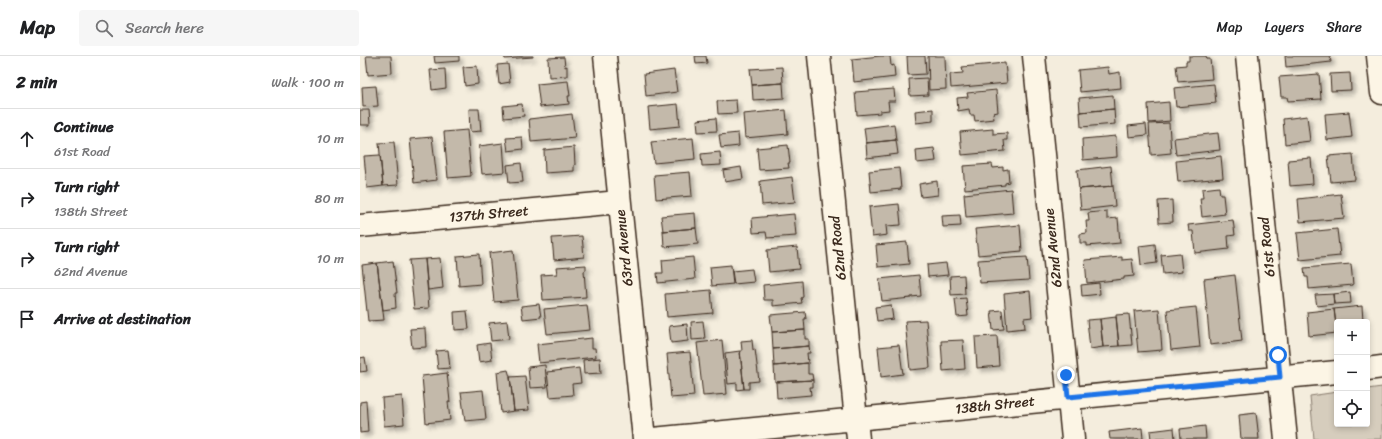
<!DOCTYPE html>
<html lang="en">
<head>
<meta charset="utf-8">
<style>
  body { margin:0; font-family:Sriracha,sans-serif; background:#f6f6f6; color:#202124 }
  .controls { position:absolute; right:12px; bottom:12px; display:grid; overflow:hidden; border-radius:4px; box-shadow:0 2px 6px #0003 }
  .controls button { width:36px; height:36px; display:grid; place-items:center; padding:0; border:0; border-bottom:1px solid #e0e0e0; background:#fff; color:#202124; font:20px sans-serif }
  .stop { position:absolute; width:12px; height:12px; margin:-9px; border:3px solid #1a73e8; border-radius:50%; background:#fff }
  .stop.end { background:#1a73e8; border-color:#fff; box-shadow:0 1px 4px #0008 }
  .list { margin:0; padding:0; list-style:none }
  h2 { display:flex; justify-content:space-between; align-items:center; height:52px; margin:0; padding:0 16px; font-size:17px }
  h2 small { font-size:13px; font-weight:400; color:#757577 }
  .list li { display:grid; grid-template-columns:26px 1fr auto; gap:12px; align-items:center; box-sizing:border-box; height:60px; padding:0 16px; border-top:1px solid #e0e0e0 }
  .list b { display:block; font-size:15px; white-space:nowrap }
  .list p { margin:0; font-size:13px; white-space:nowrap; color:#757577 }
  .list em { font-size:13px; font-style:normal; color:#757577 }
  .icon { flex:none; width:22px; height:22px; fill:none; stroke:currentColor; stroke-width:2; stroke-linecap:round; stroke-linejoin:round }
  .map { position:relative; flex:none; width:1022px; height:383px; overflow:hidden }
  header { display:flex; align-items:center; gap:24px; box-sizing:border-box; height:56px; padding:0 20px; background:#fff; border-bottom:1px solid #e0e0e0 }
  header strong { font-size:19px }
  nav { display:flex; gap:22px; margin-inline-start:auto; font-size:14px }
  .search { width:280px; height:36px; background:#f6f6f6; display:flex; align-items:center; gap:10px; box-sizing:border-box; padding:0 14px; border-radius:4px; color:#757577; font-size:15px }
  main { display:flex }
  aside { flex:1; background:#fff }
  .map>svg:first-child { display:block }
  .green { fill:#d6cdbd; stroke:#887c6e }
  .building { fill:#c3b9aa; stroke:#3b2a1e; filter:url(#shadow) }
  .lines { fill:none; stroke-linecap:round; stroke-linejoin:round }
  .minor-casing { stroke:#3b2a1e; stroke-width:25 }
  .major-casing { stroke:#3b2a1e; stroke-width:25 }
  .minor { stroke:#fcf5e5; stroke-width:22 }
  .major { stroke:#fcf5e5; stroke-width:22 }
  .route { stroke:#1a73e8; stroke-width:5 }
  .labels { text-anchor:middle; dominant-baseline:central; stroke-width:3; stroke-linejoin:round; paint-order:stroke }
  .street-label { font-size:14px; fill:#3b2a1e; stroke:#fcf5e5 }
</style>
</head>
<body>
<header>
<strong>Map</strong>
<div class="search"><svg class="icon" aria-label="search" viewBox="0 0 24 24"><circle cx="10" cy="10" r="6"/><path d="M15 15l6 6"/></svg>Search here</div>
<nav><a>Map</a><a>Layers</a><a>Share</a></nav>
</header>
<main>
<aside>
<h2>2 min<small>Walk · 100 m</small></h2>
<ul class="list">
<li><svg class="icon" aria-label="ahead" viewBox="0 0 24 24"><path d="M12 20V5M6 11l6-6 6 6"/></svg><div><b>Continue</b><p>61st Road</p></div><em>10 m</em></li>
<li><svg class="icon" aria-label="right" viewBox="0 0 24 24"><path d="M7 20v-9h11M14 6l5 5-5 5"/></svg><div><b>Turn right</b><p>138th Street</p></div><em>80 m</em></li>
<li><svg class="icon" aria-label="right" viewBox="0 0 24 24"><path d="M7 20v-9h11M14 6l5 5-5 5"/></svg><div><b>Turn right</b><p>62nd Avenue</p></div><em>10 m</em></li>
<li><svg class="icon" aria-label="arrive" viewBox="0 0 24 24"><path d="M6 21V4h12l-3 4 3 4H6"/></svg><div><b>Arrive at destination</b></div></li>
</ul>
</aside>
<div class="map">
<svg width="1022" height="383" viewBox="0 0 1022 383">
  <defs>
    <filter id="shadow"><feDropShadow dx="3.5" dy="3.5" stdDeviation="2" flood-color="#0004"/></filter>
  </defs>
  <rect width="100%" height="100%" fill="#f4eddd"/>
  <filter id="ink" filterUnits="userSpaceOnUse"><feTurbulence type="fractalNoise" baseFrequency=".025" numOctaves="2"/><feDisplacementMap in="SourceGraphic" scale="8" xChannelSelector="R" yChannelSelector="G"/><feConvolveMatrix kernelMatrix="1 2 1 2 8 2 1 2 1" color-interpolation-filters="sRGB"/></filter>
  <g filter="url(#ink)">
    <path class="green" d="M1022,331V383H954L950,340L977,336V368H1007V333Z"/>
    <path class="building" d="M6,0H31L32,17L8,19Z
      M74,0H99V5L75,7Z
      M144,0H173V1L145,3Z
      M335,0H346L347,7L336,8Z
      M520,0H530L531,10L534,9L535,21L494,26L492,3Z
      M547,0H565L566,18L548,19Z
      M568,0H585L586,33L569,34Z
      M829,0H846L847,3H850L852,23L818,26L816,10L826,9V5H829Z
      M925,0H970L971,6L926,11Z
      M204,1L205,11L207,10V20L189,21L188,2Z
      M645,7L647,27L591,32L590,18L603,17L602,11Z
      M148,8L150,26L139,28L137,9Z
      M117,10L118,28L105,30L103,11Z
      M422,11L423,27L392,29L390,13Z
      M748,11L749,18L760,16L761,32L720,36L718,14Z
      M85,13L86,32L72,34L70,14Z
      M314,14L317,36L286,40L284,18Z
      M990,17L991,34L971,35L970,18Z
      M959,18L961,43L928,45L927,41H921L919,21Z
      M567,22L568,39L550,40L549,23Z
      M208,25L210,40H208L209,48L180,51L177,28Z
      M423,27L424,42L393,44L392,29Z
      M854,28L856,47L816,51L814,32Z
      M16,30L18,50L3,51L2,31Z
      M534,33L535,45H528L529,54L520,55V57L497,59L495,36Z
      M636,34L638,56L633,57L634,63L615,65L614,59H610L609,53L598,55L597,42L608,41L607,37Z
      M753,39L754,53L720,56L719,42Z
      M376,44L377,57L358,58L357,45Z
      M809,46L810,65L789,67L788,48Z
      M162,48L164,60L144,62L143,50Z
      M318,48L320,70L290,73L288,51Z
      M109,53H119L121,75L110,76Z
      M573,53V65L556,67L555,55Z
      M754,53L755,68L721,71L720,56Z
      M0,54H9L10,69H0Z
      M426,54L428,78L385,82L383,58Z
      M989,56L992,81L967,84L965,58Z
      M212,58L215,82L171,86L169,63Z
      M947,60L950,85L925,88L923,63Z
      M356,62L357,75L338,76L337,64Z
      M809,67L811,97L791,99L789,68Z
      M534,68L536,84L506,87L504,72Z
      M786,68L787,79L769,81L768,70Z
      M633,73V78L647,77V84H644L645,95L602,99L600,76Z
      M107,74L111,120L88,122L84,76Z
      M378,77L379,90L361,92L359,79Z
      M858,77L860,94L816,99L814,82Z
      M756,80L757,101L723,104L722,83Z
      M72,81L77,124L54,127L50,83Z
      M162,81L163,93L148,95L146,82Z
      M333,82L335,103L294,107L291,86Z
      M536,84L538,98L507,102L506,87Z
      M34,86L38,129L23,130L19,87Z
      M143,87L145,116L122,118L119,90Z
      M428,89L430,107H428L429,112L399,114L397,92Z
      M214,91L215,109H214V115L185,117L184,94Z
      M574,92L576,105L557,107L556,94Z
      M360,96L361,109L342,110L341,98Z
      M993,98L995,124L971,126L968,100Z
      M20,99L23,130L7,132L4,100Z
      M861,100L863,122L818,126L816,105Z
      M951,102L953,128L930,130L928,104Z
      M161,107L163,126L149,127L147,109Z
      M632,108L633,112L643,111V114L648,113L649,126L645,127V129L605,133L603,110Z
      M751,110L753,130L719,133L717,114Z
      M381,111L383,123L365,126L363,114Z
      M539,112L541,133L511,136L509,115Z
      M330,116L332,140L296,143L294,119Z
      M432,121L435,146L402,149L400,125Z
      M577,125L578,139L561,141L559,128Z
      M753,130L755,150L721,154L719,133Z
      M859,131L860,139H863L865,158L842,161L840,142H843L842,133Z
      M651,133L653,157L606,161L604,138Z
      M981,138L984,162L940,166L938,143Z
      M812,144L813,166L799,167L798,145Z
      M539,148L541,169L526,170L527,179L512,181L509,151Z
      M747,155V163L758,162L760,187L727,190V187H720V178L727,177L726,165H729L728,157Z
      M335,157L336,172L303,175L301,160Z
      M434,158L436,180L407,182L406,176L393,177L392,162Z
      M600,159L601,170L583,171L582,160Z
      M873,164L875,179L868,180L869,193L835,197L833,175H829L828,169Z
      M660,169L662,195L618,199L615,173Z
      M336,172L338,188L304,191L303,175Z
      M977,173L980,200L940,204L937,177Z
      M222,180L224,201L194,204L192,182Z
      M547,186L549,208L518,211L516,189Z
      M795,188L797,207L781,209L779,190Z
      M437,191L439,213L409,216L407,194Z
      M153,194L158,244L134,246L129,197Z
      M820,197L822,216L803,218L801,199Z
      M119,198L121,228L99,230L97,200Z
      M333,201L335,223L298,227L297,217H303L302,204Z
      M667,201L669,224L620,227L618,204Z
      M762,201V204L772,203L774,220L764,221V223L727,227L725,204Z
      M80,202L83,232L68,234L65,203Z
      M65,203L69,252L54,253L49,204Z
      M33,205L37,237H35L36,252L23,254L17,207Z
      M17,207L24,264L8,265L2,209Z
      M586,207L588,219L568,221L567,209Z
      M991,208L993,229L949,233L948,221H945L944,212Z
      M226,209V214L224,215L226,241L183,244L181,219L197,218L196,211Z
      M371,209L373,228L352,230L350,211Z
      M392,213L394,226L374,228L372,215Z
      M559,219L561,240L551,241V242L522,245L519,223Z
      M604,219L605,238L591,239L590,220Z
      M875,219L882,285L850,289L844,223Z
      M442,225L443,241L441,242L442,247L413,250V244H404L403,229Z
      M739,227L740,238L722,240L721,229Z
      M351,234L353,257L307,261L305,238Z
      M670,235L672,261L664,262L665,272L647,274L644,238Z
      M990,236L991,247L974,248L973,238Z
      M973,238L974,248L957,250L955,239Z
      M606,242L608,260L597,261L595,243Z
      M179,248L181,261L163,263L161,250Z
      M227,249L230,274L187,278L184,253Z
      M531,249L533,263L517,265L515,251Z
      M1002,250L1003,266H977V277L974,253Z
      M836,251L840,291L811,294L807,254Z
      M799,253L802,294L778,296L774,255Z
      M974,253L977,277L949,280L947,256Z
      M642,254L644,273L633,274L631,255Z
      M107,255L109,273L95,274L94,256Z
      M445,256L446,263H444L445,274L412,276L410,259Z
      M769,258L772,289L759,290L756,259Z
      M756,261L759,290L743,291L740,263Z
      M740,263L743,291L730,293L727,264Z
      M566,264L570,312L550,314L545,265Z
      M147,265L149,283L131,285L129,267Z
      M343,265L345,283L332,284L331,266Z
      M327,268L328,285L311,287L309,270Z
      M65,272L66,291L52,292L50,273Z
      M445,274V283H449V290L413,293L412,276Z
      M637,280L639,310L617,312L615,281Z
      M232,282V292H235L236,301L179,307L177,288Z
      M362,284L367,338L343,340L337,287Z
      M392,284L393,294L395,293L399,325L389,326V333H384L380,295H382L381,285Z
      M603,284L605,313L583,315L581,285Z
      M130,287L132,304L119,306L117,289Z
      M539,289L543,318L521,321L518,291Z
      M449,290L450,297H447L448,307L414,310L413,293Z
      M88,294L90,312L78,313L76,295Z
      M380,295L384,333L377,334V327L368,328L365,297Z
      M330,296L334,340L311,342L307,298Z
      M5,301L7,315L0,316V302Z
      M240,302L241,317L224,318L223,304Z
      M448,307V318H452L453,324L415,326L414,310Z
      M185,309L187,331L170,332L168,311Z
      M219,312L221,327L212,328L213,339L190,341L187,316Z
      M148,314L150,321L154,355L141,357L137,316Z
      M87,317L90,346H88L90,364L66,367L62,320Z
      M165,320L169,354L154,355L150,321Z
      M453,324V331H450L451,339L417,342L416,326Z
      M123,334L126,363L105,365L101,336Z
      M42,340L44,368L24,370L22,342Z
      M6,345L8,376L0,377V346Z
      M896,357L899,383H881L879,359Z
      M845,370L846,383H821L820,373Z
      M782,372L783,383H750L749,376Z
      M814,372L815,383H791L790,375Z"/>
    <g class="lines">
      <defs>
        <path id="minor" d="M245,0L284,383
          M459,0L498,383
          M674,0L713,383
          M887,0L926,383
          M0,170L259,146
          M1007,313L1022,311
          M293,383L977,316"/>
        <path id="major" d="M1018,0L1022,37"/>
      </defs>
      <use href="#minor" class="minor-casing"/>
      <use href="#major" class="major-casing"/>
      <use href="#minor" class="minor"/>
      <use href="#major" class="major"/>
    </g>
  </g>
  <g class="lines" filter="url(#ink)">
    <path class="route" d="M706,319L708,341L920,321L918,299"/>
  </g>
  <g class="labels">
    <g class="street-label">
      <text transform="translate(129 158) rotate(-5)">137th Street</text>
      <text transform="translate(907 191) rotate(-96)">61st Road</text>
      <text transform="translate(264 192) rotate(-96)">63rd Avenue</text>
      <text transform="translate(478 192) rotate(-96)">62nd Road</text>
      <text transform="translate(693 192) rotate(-96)">62nd Avenue</text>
      <text transform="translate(635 349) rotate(-6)">138th Street</text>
    </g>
  </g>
</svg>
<div class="controls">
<button>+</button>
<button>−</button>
<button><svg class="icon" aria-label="locate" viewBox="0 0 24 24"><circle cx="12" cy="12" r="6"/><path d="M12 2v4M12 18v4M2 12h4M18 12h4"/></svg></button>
</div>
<div class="stop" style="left:918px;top:299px"></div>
<div class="stop end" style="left:706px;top:319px"></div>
</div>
</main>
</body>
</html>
